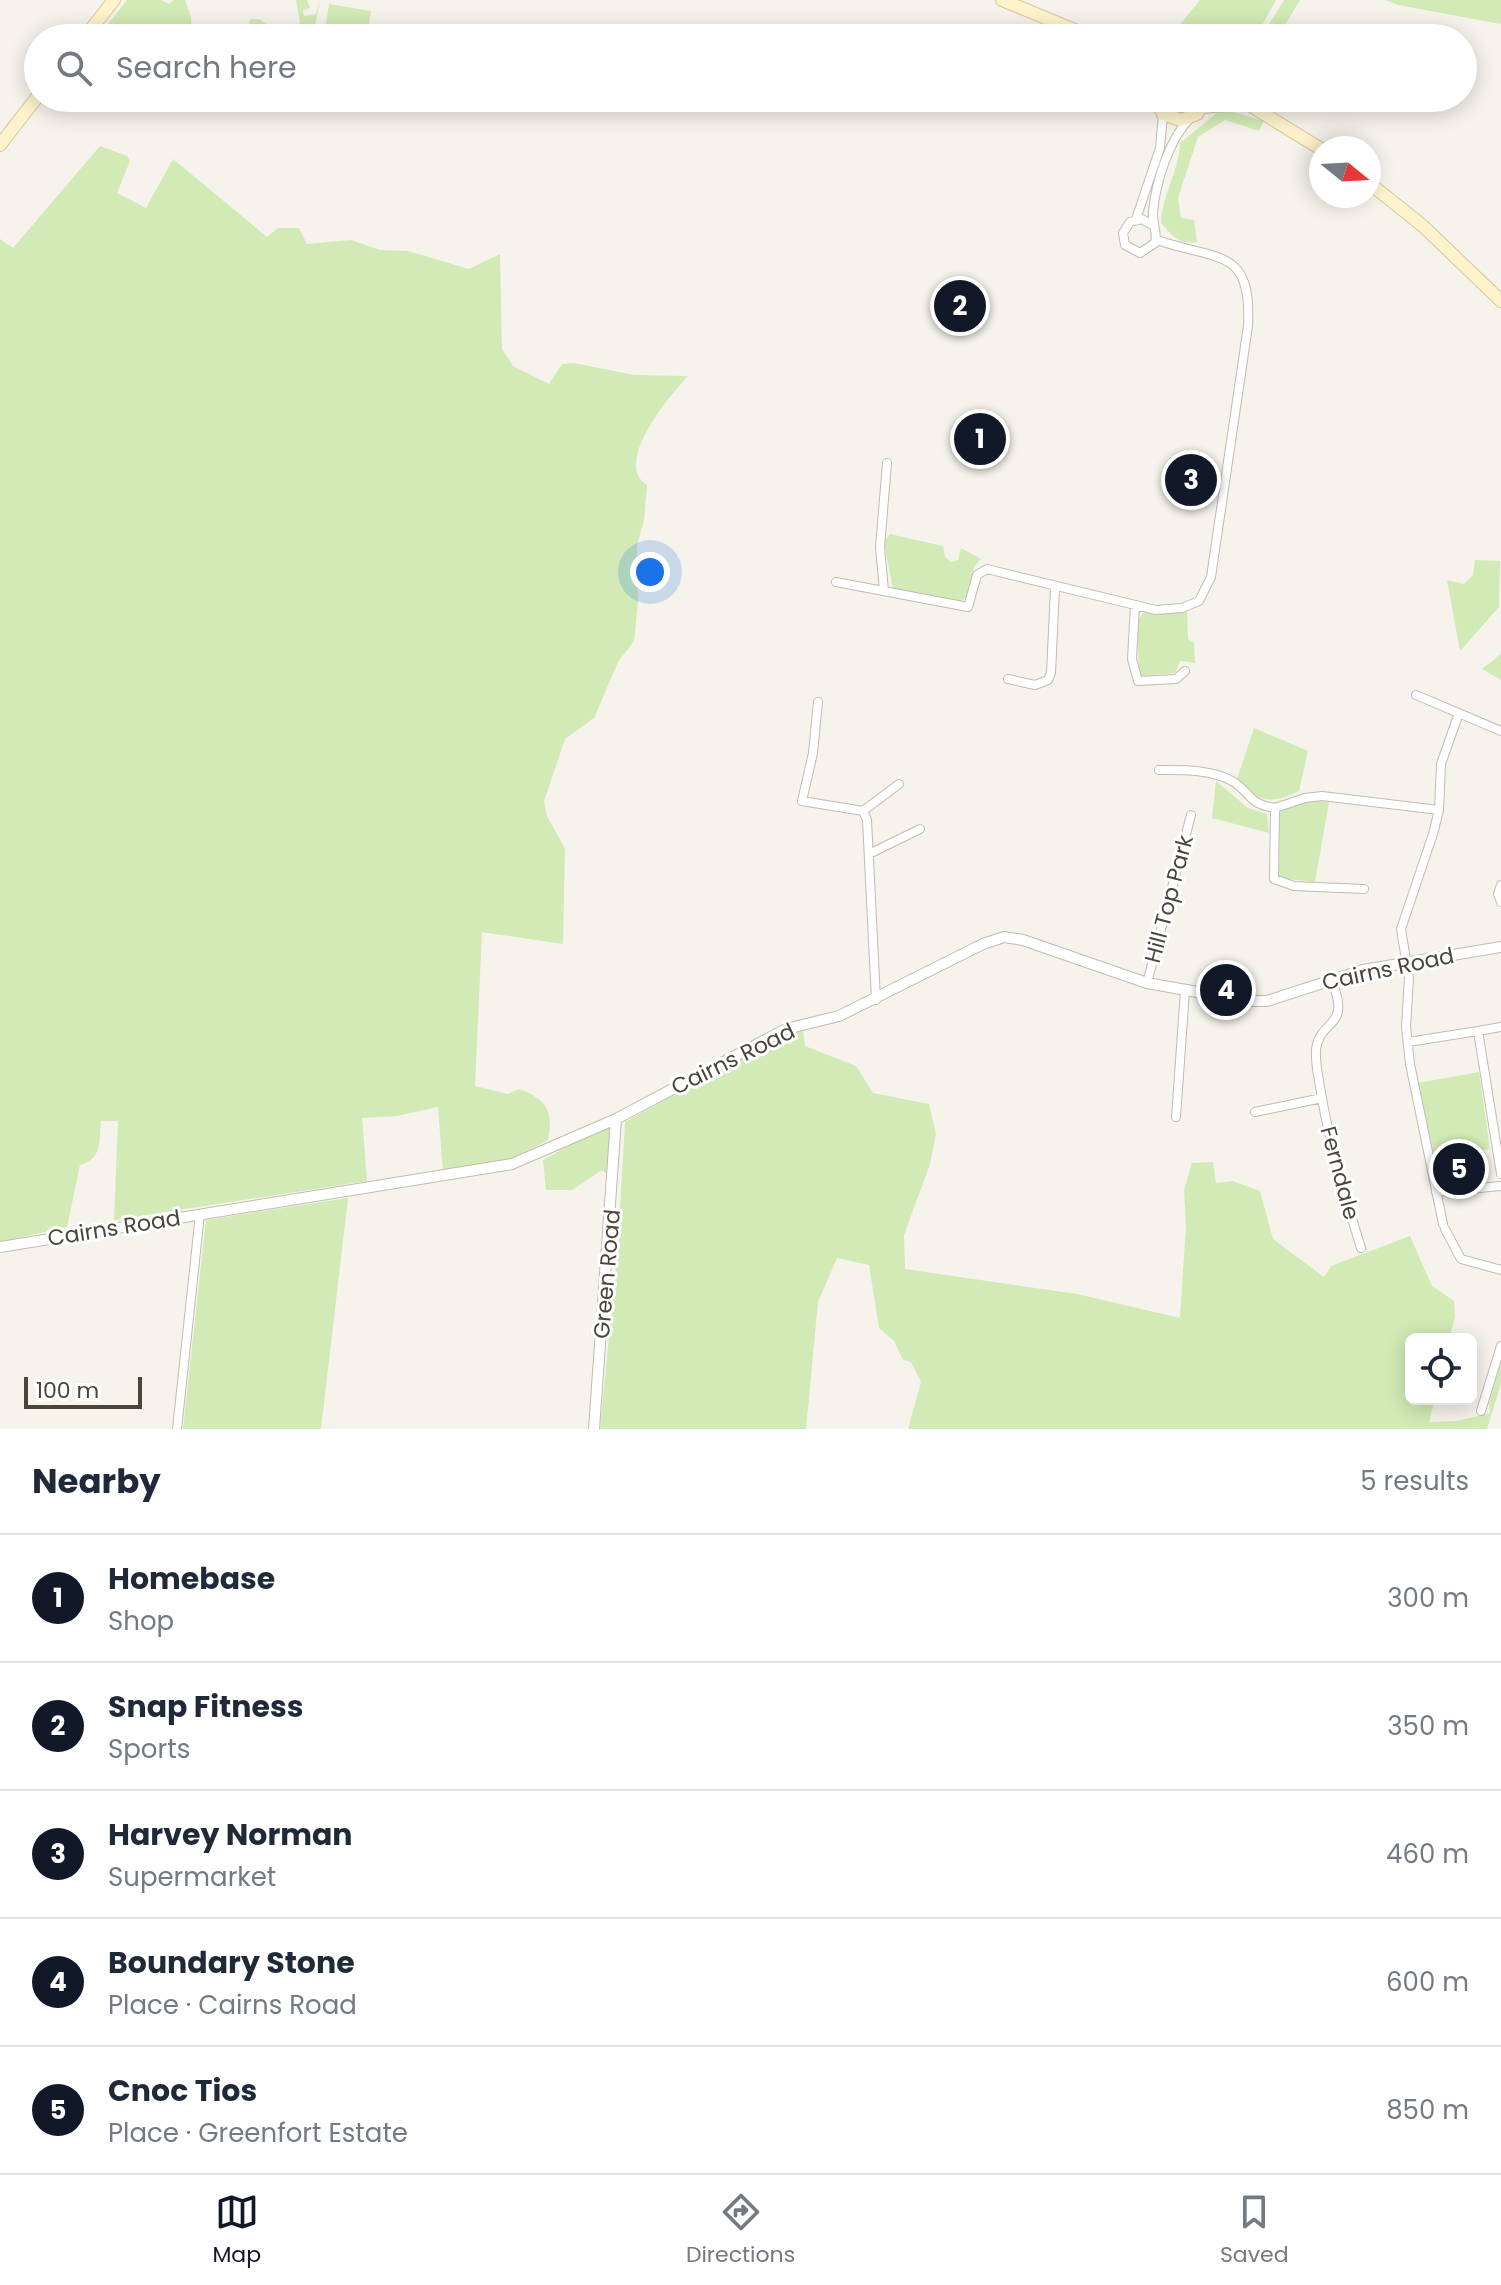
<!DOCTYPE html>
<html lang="en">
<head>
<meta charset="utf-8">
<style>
  body { margin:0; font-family:Poppins,sans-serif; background:#f2f2f3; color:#1f2937 }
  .controls { position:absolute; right:24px; bottom:24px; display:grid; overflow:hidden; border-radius:12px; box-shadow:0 4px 20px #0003 }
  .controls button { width:72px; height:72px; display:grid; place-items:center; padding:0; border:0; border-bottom:2px solid #e0e1e3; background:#fff; color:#1f2937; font:40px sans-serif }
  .compass { position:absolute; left:1309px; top:136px; width:72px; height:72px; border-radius:50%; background:#fff; box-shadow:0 4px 20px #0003; rotate:108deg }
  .scale { position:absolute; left:24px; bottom:20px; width:118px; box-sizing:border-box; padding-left:8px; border:4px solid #4b4439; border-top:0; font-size:22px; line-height:28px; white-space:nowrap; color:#4b4439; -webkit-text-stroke:6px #fff; paint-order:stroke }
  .you { position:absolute; left:650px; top:572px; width:28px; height:28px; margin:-20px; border:6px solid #fff; border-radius:50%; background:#1a73e8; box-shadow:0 0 0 12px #1a73e833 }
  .badge { display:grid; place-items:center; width:52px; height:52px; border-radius:50%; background:#111827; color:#fff; font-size:26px; font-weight:700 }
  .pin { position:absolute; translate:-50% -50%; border:4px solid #fff; box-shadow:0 2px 8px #0006 }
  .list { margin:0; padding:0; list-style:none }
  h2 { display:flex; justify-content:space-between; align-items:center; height:104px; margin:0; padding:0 32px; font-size:34px }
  h2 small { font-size:26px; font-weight:400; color:#747a83 }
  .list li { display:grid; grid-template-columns:52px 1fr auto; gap:24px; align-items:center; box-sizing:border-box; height:128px; padding:0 32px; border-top:2px solid #e0e1e3 }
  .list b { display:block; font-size:30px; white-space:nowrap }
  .list p { margin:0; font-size:26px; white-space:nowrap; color:#747a83 }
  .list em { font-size:26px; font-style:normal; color:#747a83 }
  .icon { flex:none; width:44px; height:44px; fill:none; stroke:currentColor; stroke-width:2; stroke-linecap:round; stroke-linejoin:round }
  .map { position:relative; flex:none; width:1501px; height:1429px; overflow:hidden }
  .search { position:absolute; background:#fff; box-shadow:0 4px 20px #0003; left:24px; right:24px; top:24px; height:88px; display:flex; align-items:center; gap:20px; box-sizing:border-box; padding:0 28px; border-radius:44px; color:#747a83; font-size:30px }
  .sheet { height:744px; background:#fff }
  nav { display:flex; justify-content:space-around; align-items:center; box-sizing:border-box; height:112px; border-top:2px solid #e0e1e3; background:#fff; font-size:22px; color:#747a83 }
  nav a { display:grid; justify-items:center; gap:4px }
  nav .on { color:#111827 }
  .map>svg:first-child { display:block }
  .green { fill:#d2eab5 }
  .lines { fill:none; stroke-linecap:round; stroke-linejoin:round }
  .minor-casing { stroke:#c2bbae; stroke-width:10 }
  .tertiary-casing { stroke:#c2bbae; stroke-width:12 }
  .secondary-casing { stroke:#d6c79b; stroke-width:14 }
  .minor { stroke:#fff; stroke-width:8 }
  .tertiary { stroke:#fff; stroke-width:10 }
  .secondary { stroke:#fff3cd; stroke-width:12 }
  .labels { text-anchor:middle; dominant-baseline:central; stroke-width:6; stroke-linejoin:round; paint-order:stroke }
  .street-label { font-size:22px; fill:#4b4439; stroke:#fff }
</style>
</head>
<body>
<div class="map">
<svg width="1501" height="1429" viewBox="0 0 1501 1429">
  <rect width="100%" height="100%" fill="#f6f3ec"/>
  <path class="green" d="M127,0H161L169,4L174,0H185L191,17L192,38H97Z
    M296,0H307L310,8L303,10L304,16L316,14L320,0L313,38H233L236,28L249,26L250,19H259L279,33L300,23Z
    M1200,0H1276L1255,38H1169Z
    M1284,0H1300L1277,38H1265L1264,32Z
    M1385,0H1501V24L1398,5Z
    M329,4L371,11L367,38H324Z
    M106,98H206C173,105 138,116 106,98Z
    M1160,98H1200C1191,114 1185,116 1167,110Z
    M1230,111L1264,121L1259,131L1225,120L1198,137L1178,198L1181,218L1194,220L1197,242C1180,245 1171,235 1161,223C1162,195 1179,172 1180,143L1218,112Z
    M100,146L127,156L130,161L117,193L146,208L173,159L267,237L278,228H299L307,244L351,240L380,250L408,251L469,269L500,254L502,349L513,366L549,384L562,364L574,363L634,375L688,376C670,395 612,464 647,485L644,520L637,545L638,602L634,641L618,662L594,718L565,739L544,801L547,816L565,849L563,944L482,932L475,1086L508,1094L519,1089C546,1099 554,1110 548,1140L511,1159L443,1172L438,1107L397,1116L362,1118L367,1181L114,1220L118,1121H101C99,1140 103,1159 80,1165L67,1227L0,1242V239L13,248Z
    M890,534L943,546L945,557L951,562L958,560L961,548L981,559L974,567L966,598L959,602L893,589L884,542Z
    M1475,560L1500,561L1499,607L1460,651L1447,580L1464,584L1473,575Z
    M1144,612H1187L1188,639L1194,643L1195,663L1180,661L1175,673L1139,676L1137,621Z
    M1501,654V680L1482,669Z
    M1254,728L1308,751L1299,791C1273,805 1255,802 1237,779Z
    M1216,781L1248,808L1267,814L1269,833L1212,818Z
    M1304,800L1329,802L1315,882L1279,878L1280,812Z
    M803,1030L805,1046L856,1066L873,1093L929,1104L936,1134L930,1164L904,1235L905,1269L1077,1294L1180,1318L1186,1226L1184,1190L1192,1163L1213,1162L1216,1183L1232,1181L1260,1191L1273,1239L1324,1277L1331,1266L1410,1236L1432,1286L1454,1301L1455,1317L1449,1339H1411V1399H1435L1429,1422L1457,1421L1490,1413L1489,1404L1501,1362V1384L1487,1429H908L921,1382L911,1362L903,1360L894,1341L879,1328L869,1265L837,1258L818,1302L806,1429H600L618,1243L625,1122L788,1032Z
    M1479,1072L1490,1149L1435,1158L1418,1083Z
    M616,1119L609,1176L602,1170L572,1190H546L543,1160Z
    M348,1198L321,1429H183L206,1220Z"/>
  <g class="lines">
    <defs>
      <path id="minor" d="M1136,219L1160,148L1163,114
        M1154,226L1142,219L1130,222L1123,233L1125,245L1140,253L1155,243C1158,232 1152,224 1153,212C1156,181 1169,140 1190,118
        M836,582L968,607L977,575L987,569L1156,610L1182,608L1199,601L1211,577L1248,326C1252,247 1218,261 1157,240
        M884,591L880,547L887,463
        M1135,605L1132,659L1138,681L1176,679L1185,671
        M1008,679L1035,685L1048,680L1051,673L1055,588
        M1416,695L1501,731
        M818,702L813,753L802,801L863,811
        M1159,770C1183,770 1212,769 1234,782C1252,794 1248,804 1275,808
        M1275,808L1305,798L1322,796L1439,810
        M1275,808L1274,879L1294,886L1364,889
        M869,854L920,829
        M1501,885L1498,894L1501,902
        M1331,979C1353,1030 1319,1018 1316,1050C1315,1064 1319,1079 1321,1093C1330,1146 1345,1196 1361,1248
        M1147,983L1191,815
        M876,1000L867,820L863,811L899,784
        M1478,1031L1501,1027
        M1408,1042L1478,1031L1501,1174
        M1255,1112L1322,1098
        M1176,1117L1185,991
        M1436,1192L1501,1186
        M1443,1224L1410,1064L1406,1027L1409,978L1401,929L1433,834L1439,810L1441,764L1459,713
        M1445,1229L1461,1259L1501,1270
        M1481,1411L1501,1346
        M177,1429L200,1214"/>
      <path id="tertiary" d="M0,1247L512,1164L616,1119L786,1029L839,1016L983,944L1004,937L1023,940L1147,983L1248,1001H1267L1363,970L1501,947
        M594,1429L616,1119"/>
      <path id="secondary" d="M1002,0L1094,38
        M84,38L114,0
        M1155,98L1163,114L1181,120L1197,114L1206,98
        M1238,98L1321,149
        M1203,107L1244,103
        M0,145L38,96
        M1369,183L1423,226L1501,301"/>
    </defs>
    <use href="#minor" class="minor-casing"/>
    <use href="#tertiary" class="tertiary-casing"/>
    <use href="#secondary" class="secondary-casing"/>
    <use href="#minor" class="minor"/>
    <use href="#tertiary" class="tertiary"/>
    <use href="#secondary" class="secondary"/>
  </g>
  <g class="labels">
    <g class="street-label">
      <text transform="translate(1169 899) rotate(-75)">Hill Top Park</text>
      <text transform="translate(1388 969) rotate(-12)">Cairns Road</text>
      <text transform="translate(733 1059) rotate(-26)">Cairns Road</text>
      <text transform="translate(1340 1173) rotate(75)">Ferndale</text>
      <text transform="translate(114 1228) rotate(-9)">Cairns Road</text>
      <text transform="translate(607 1274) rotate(-85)">Green Road</text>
    </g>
  </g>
</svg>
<div class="controls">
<button><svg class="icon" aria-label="locate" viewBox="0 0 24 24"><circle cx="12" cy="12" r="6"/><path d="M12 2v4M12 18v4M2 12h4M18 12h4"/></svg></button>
</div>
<svg class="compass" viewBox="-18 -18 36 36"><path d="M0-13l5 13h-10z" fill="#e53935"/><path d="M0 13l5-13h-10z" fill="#747a83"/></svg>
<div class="scale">100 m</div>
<div class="you"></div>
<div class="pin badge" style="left:980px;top:439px">1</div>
<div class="pin badge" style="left:960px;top:306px">2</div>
<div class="pin badge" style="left:1191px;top:480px">3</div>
<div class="pin badge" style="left:1226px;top:990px">4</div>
<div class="pin badge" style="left:1459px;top:1169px">5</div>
<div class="search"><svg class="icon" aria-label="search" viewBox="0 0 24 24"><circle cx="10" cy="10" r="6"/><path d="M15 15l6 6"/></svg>Search here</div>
</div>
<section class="sheet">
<h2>Nearby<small>5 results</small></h2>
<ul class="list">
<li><span class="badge">1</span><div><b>Homebase</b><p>Shop</p></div><em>300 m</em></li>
<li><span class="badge">2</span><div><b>Snap Fitness</b><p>Sports</p></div><em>350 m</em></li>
<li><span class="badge">3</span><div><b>Harvey Norman</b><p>Supermarket</p></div><em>460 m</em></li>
<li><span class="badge">4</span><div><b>Boundary Stone</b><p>Place · Cairns Road</p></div><em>600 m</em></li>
<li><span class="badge">5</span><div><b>Cnoc Tios</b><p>Place · Greenfort Estate</p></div><em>850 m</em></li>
</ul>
</section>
<nav>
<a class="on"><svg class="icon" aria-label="map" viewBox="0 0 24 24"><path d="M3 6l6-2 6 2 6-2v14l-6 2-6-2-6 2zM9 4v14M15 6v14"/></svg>Map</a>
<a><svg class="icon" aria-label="directions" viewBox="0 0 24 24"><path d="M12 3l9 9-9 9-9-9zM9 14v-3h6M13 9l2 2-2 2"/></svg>Directions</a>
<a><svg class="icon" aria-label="saved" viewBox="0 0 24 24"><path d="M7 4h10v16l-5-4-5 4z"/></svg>Saved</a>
</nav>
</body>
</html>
